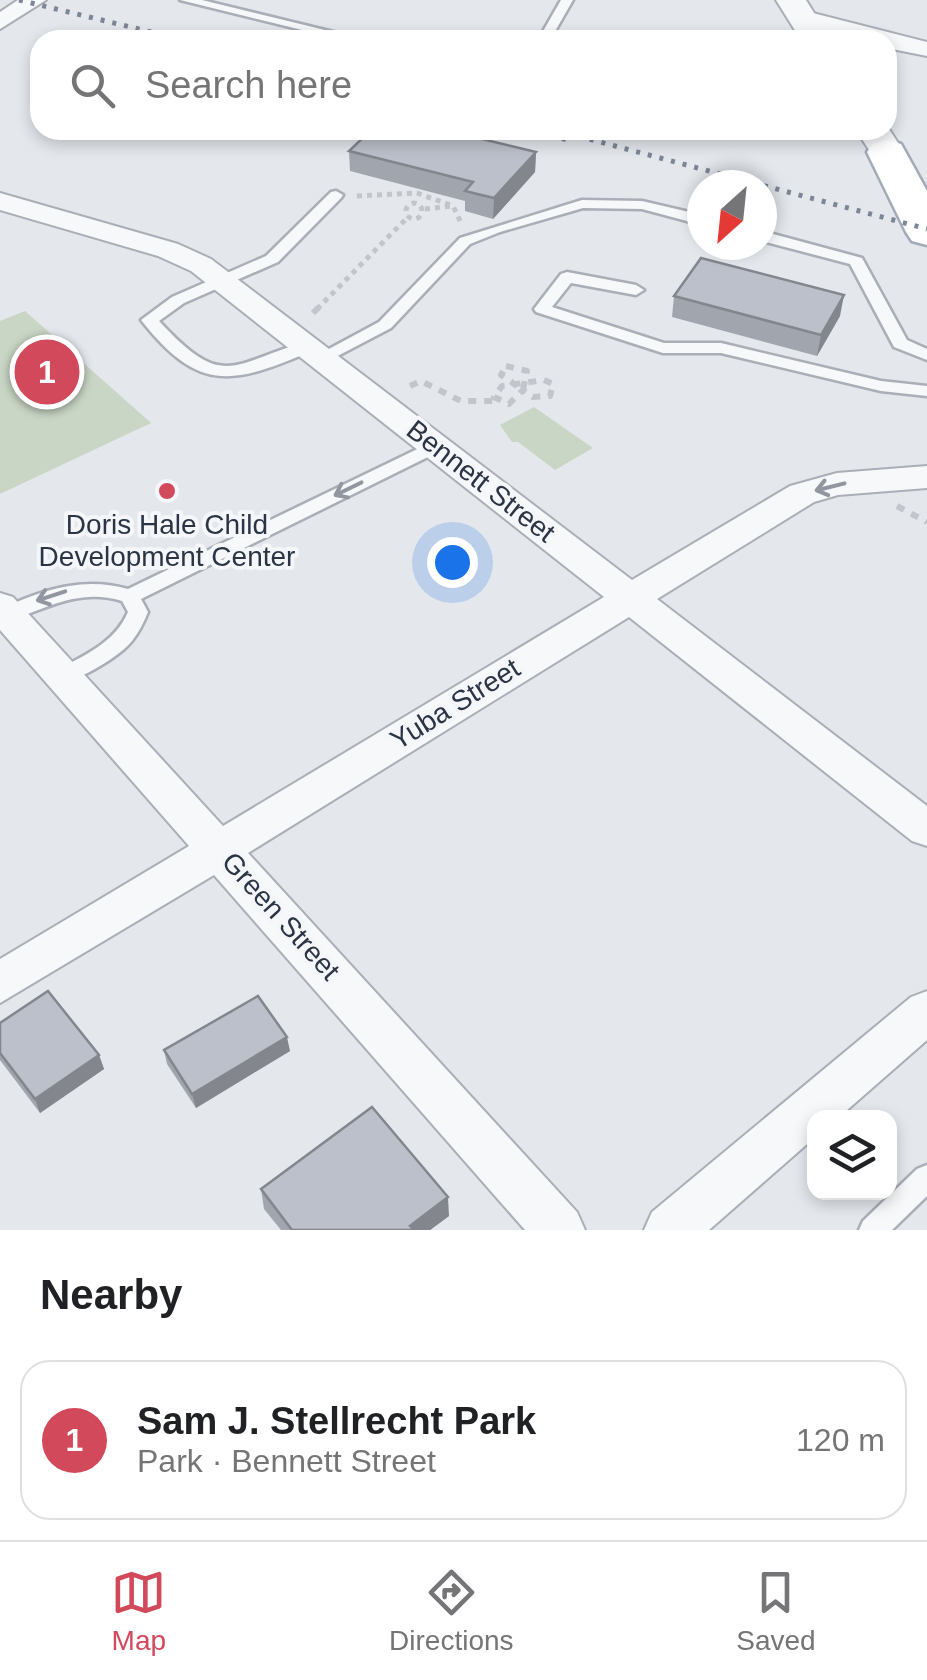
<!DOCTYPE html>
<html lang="en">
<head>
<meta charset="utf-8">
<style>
  body { margin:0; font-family:Helvetica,sans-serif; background:#f6f6f6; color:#202124 }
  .controls { position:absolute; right:30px; bottom:30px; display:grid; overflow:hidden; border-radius:20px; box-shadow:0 5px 15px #0003 }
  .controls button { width:90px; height:90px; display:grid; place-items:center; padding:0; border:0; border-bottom:2px solid #e0e0e0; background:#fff; color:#202124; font:50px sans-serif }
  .compass { position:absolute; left:687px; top:170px; width:90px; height:90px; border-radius:50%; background:#fff; box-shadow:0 5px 15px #0003; rotate:207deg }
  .you { position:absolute; left:452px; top:562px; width:35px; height:35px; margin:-25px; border:8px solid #fff; border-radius:50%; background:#1a73e8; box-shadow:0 0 0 15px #1a73e833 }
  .badge { display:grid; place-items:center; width:65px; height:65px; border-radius:50%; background:#d1495b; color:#fff; font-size:32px; font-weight:700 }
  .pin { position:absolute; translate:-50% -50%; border:5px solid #fff; box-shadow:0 2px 10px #0006 }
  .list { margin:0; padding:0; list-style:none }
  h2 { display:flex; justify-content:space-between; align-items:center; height:130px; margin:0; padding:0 40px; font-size:42px }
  h2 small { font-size:32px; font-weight:400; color:#757577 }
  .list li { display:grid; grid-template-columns:65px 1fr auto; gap:30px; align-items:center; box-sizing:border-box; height:160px; margin:0 20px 20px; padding:0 20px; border:2px solid #e0e0e0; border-radius:30px }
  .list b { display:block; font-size:38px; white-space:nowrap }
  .list p { margin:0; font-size:32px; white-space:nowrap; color:#757577 }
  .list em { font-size:32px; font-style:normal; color:#757577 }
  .icon { flex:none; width:55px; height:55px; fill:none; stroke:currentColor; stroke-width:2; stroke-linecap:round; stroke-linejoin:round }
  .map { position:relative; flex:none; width:927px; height:1230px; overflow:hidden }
  .search { position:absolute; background:#fff; box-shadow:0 5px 15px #0003; left:30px; right:30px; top:30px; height:110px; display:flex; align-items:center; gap:25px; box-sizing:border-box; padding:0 35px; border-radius:30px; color:#757577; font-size:38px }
  .sheet { height:310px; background:#fff }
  nav { display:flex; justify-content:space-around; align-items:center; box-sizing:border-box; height:140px; border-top:2px solid #e0e0e0; background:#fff; font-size:28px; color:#757577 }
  nav a { display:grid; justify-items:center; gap:5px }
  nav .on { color:#d1495b }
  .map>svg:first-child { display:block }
  .green { fill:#c9d6c5 }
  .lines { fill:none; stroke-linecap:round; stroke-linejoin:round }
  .service-casing { stroke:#a9aeb7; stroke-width:5 }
  .minor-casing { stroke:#a9aeb7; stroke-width:4 }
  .tertiary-casing { stroke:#a9aeb7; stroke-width:4 }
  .primary-casing { stroke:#a3abb8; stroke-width:5 }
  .path-far1 { stroke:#c2c5cb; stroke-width:5; stroke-dasharray:5 5; stroke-linecap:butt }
  .path { stroke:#c2c5cb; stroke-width:6; stroke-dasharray:8 8; stroke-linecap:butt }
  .service { fill:#f7f8fa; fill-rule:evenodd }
  .minor { fill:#f7f8fa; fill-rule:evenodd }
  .tertiary { fill:#f7f8fa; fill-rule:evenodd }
  .primary { fill:#fff; fill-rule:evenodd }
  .rail { stroke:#7d8696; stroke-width:5; stroke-dasharray:4 8; stroke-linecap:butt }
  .wall { fill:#a1a5ae }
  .shaded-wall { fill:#83868d }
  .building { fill:#bbc0ca; stroke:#83868d; stroke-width:2.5 }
  .oneway { stroke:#9196a0 }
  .poi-dot { fill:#d1495b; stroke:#f4f6f9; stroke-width:4 }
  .labels { text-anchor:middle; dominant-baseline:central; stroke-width:8; stroke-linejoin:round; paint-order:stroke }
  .street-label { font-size:28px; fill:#2b3445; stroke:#f4f6f9 }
  .poi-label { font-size:28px; fill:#2b3445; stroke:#f4f6f9 }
</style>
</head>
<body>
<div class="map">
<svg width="927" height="1230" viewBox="0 0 927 1230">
  <rect width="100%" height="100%" fill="#e4e7ec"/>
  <path class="green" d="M25,311L151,423L0,494V321Z
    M534,407L593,448L555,470L518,442H512L500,425Z"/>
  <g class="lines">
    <defs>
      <path id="service" d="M180,0H202L366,40H343Z
        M561,0H573L550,40H538Z
        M336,191L343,195L341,198L278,262L184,303L159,321C224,391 230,364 308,341L314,342V350C234,384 200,395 141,320L172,297L266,256L331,192Z
        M582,200L642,201L702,215V225L642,209L583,208L500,232L470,244L391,328L328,361H316L314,357L379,322L460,238Z
        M762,231L862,258L907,340L927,349V360L894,347L850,264L762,241Z
        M567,272L636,285L644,290L636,295L571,283L552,307L664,343H721L881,381L927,386V396L881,391L721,353H663L536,312L534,309L561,274Z
        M436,440L442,442L445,446L442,450L141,599L148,612C144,622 139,632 132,641C120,656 73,686 55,681L52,676L55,671C83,656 115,643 128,612L122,601C79,588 48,608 8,621L0,617L1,609C42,590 83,576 128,589Z
        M927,1165V1196L892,1230H859L863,1221L917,1169Z"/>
      <path id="minor" d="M18,0H46L0,29V12Z
        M801,10L927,42V56L887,48V40H857L793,22V12Z
        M0,193L178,244L211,259L632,580L790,486L837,473L927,466V488L838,495L814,502L657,599L927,806V846L912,841L629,617L248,853L577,1212L585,1230H525L214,875L0,1003V959L189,846L0,630V593L13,597L223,826L604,597L191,271L158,256L0,210Z
        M927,991V1040L838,1118H814V1138L709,1230H644L652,1212L911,997Z"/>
      <path id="tertiary" d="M776,0H806L831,40H801Z
        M887,126L904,152L899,159H875L856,130H887Z"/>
      <path id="primary" d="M887,140L901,144L927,191V245L912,241L906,232L867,152L873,144Z"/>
    </defs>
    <use href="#service" class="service-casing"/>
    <use href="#minor" class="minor-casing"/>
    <use href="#tertiary" class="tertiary-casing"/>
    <use href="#primary" class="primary-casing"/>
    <path class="path-far1" d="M357,196L417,193L453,206L462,225
      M406 211a8 8 0 1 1 16 0a8 8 0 1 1-16 0Z
      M425,209L452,206
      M317,309L409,216"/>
    <path class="path" d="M313,313L320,306
      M506,366L527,371L523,390L501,375Z
      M544,380L553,384L550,396L533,397L523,390L509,404L494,397L502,386Z
      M410,386L421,381L461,401H497
      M897,506L927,522"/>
    <use href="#service" class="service"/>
    <use href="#minor" class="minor"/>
    <use href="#tertiary" class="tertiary"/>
    <use href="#primary" class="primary"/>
    <path class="rail" d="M19,0L184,40
      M527,130L568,140
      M555,130L927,229"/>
  </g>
  <path class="wall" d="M349,151L536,152L535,172L493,219L465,211V201L350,171Z
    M674,296L840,316L817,356L672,317Z
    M0,1023L99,1055L104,1069L40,1113L0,1060Z
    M164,1050L290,1051L196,1108L167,1064Z
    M261,1189L449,1216L430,1230H281L264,1209Z"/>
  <path class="shaded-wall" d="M536,152L535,172L493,219L494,198Z
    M844,295L840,316L817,356L821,335Z
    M287,1037L290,1051L196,1108L192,1094Z
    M99,1055L104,1069L40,1113L35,1099Z
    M448,1197L449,1216L430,1230H410V1226Z"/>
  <path class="building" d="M371,130H445L536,152L494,198L465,191L473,182L349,151Z
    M701,258L844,295L821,335L674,296Z
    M48,991L99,1055L35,1099L0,1053V1023Z
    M258,996L287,1037L192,1094L164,1050Z
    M372,1107L448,1197L410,1226L414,1230H292L261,1189Z"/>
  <defs><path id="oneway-shaft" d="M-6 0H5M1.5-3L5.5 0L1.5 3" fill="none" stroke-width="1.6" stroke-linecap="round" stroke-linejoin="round" transform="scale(2.5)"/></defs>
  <g class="oneway">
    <use href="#oneway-shaft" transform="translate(830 487) rotate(166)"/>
    <use href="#oneway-shaft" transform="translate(348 489) rotate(154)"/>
    <use href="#oneway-shaft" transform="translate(51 596) rotate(162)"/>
  </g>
  <circle class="poi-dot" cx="167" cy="491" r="10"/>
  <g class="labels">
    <g class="street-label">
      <text transform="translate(481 481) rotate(38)">Bennett Street</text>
      <text transform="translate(455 704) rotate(-32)">Yuba Street</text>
      <text transform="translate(281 916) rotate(48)">Green Street</text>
    </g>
    <g class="poi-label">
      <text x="167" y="524">Doris Hale Child<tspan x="167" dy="32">Development Center</tspan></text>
    </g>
  </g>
</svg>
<div class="controls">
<button><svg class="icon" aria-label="layers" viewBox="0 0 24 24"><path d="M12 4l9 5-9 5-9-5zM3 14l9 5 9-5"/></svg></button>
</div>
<svg class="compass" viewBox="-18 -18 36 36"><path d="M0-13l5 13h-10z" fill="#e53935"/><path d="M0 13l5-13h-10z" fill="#757577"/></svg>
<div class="you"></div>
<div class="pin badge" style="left:47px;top:372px">1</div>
<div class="search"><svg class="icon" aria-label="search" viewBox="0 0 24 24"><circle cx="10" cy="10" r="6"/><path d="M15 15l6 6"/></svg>Search here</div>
</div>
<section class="sheet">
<h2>Nearby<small></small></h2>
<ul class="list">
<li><span class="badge">1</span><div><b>Sam J. Stellrecht Park</b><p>Park · Bennett Street</p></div><em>120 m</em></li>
</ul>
</section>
<nav>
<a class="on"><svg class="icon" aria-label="map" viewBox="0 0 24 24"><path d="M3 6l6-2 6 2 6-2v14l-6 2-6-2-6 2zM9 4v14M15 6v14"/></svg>Map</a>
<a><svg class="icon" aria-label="directions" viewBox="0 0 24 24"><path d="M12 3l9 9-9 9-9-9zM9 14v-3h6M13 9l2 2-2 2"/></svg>Directions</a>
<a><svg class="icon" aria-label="saved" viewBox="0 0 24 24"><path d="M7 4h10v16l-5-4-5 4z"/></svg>Saved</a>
</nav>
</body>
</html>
